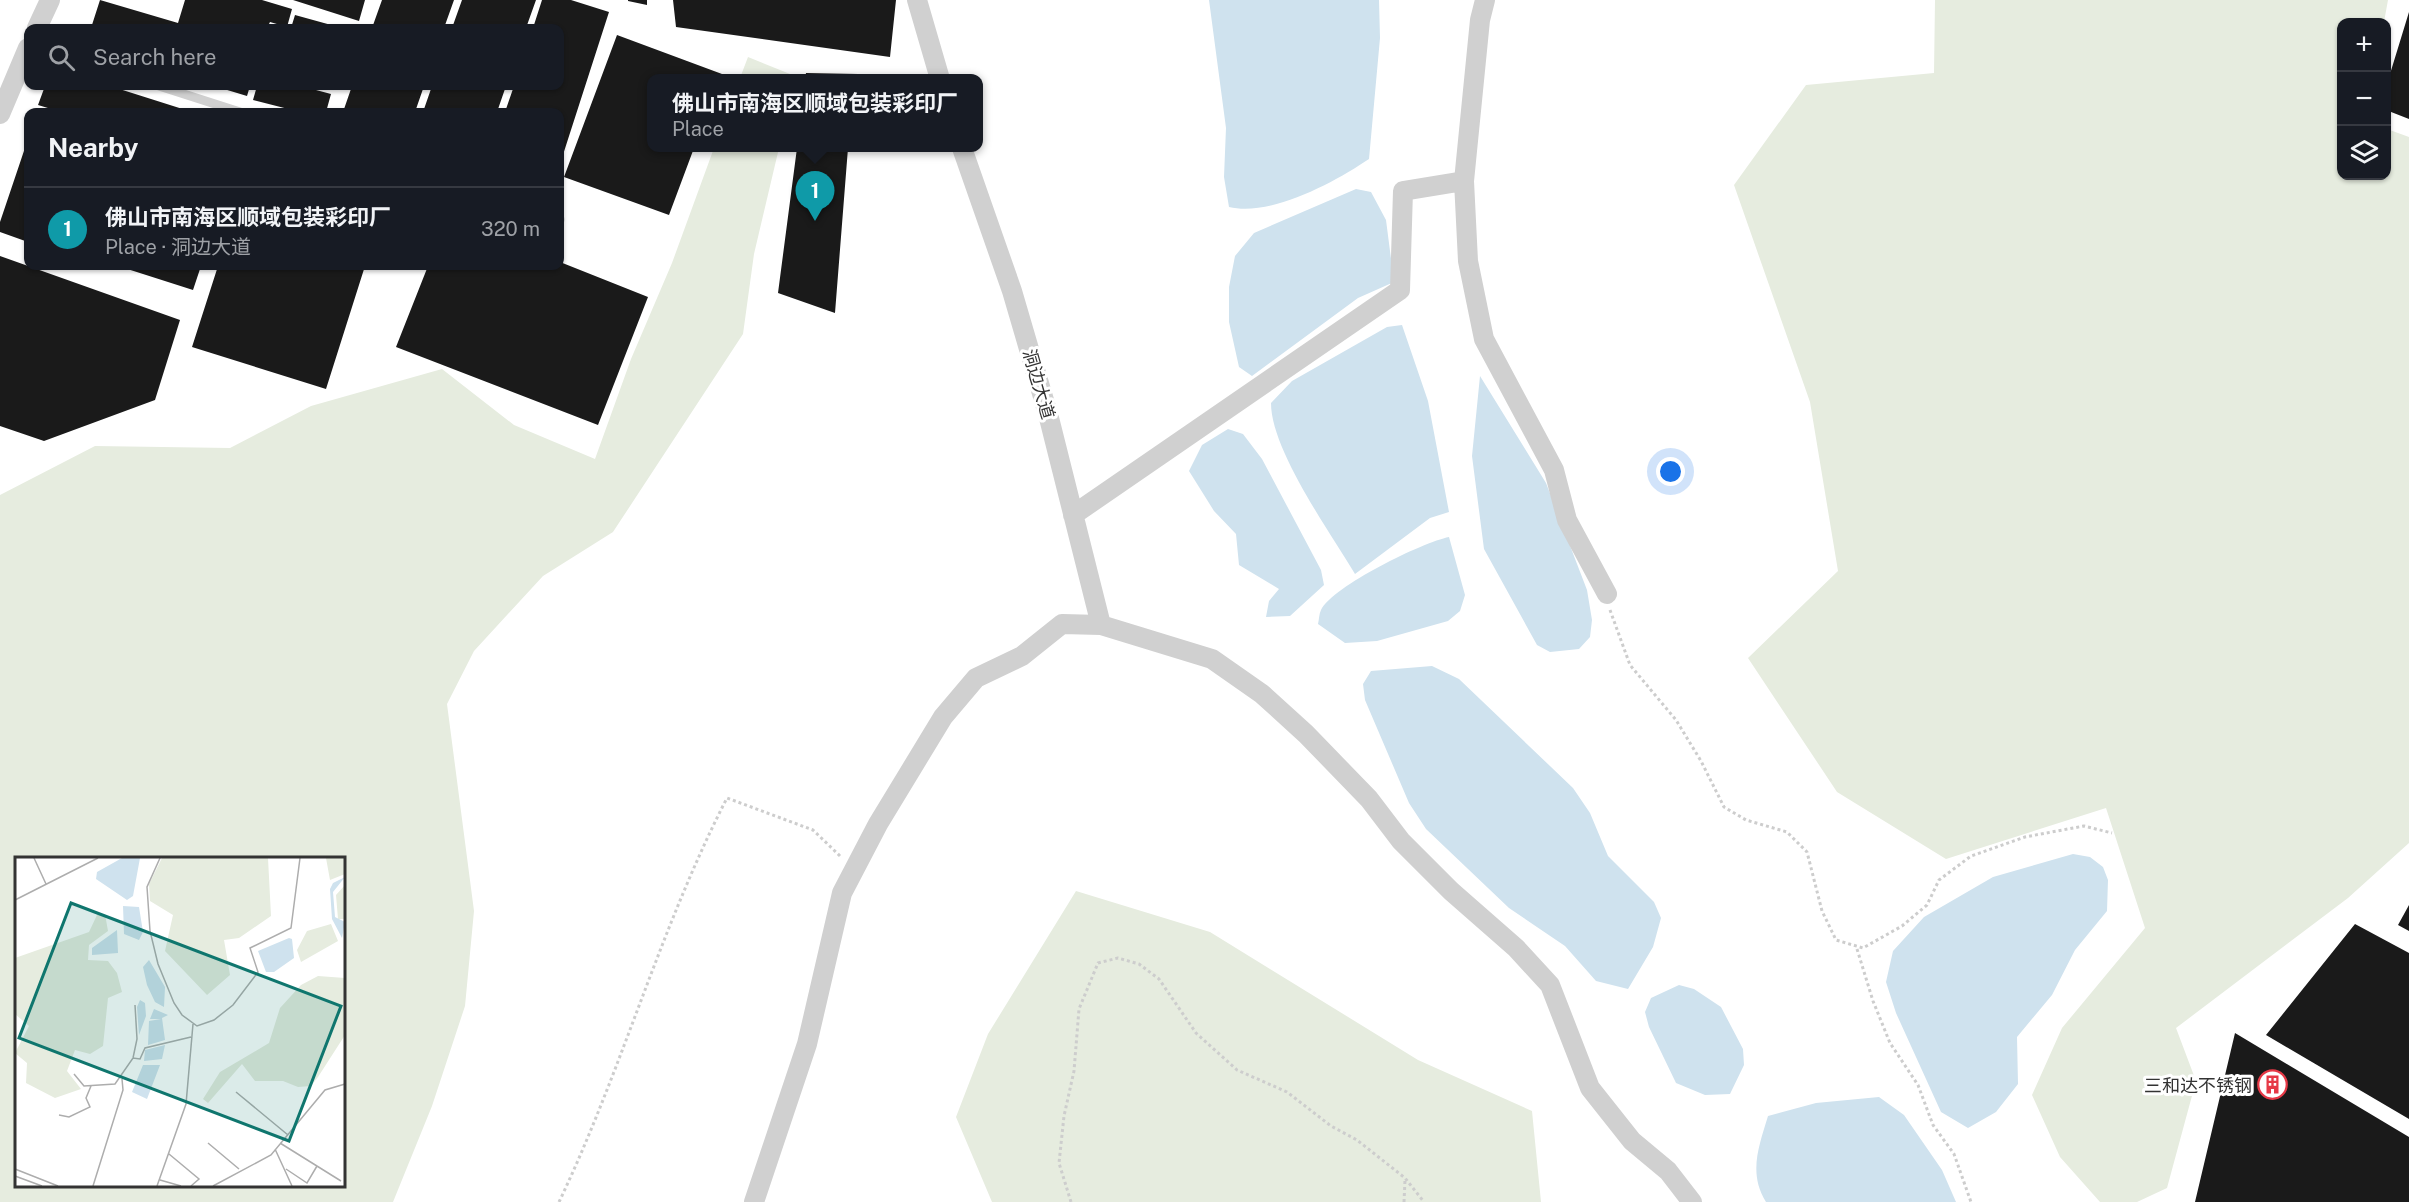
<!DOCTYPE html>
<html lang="en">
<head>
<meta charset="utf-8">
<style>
  body { margin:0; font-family:"Public Sans","Noto Sans SC",sans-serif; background:#242831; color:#f1f3f6 }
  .controls { position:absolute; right:18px; top:18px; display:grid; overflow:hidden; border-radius:12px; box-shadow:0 2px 4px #0004 }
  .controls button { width:54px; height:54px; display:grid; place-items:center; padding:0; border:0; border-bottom:2px solid #363941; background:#171b24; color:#f1f3f6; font:30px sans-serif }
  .you { position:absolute; left:1671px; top:472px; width:21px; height:21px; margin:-15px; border:4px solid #fff; border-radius:50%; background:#1a73e8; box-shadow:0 0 0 9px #1a73e833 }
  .badge { display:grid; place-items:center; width:39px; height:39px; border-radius:50%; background:#e63946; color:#fff; font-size:20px; font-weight:700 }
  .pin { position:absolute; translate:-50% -50px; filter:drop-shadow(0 2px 3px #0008) }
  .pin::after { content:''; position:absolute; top:32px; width:21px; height:18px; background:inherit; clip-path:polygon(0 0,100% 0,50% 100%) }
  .popup { position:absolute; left:647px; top:74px; width:336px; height:78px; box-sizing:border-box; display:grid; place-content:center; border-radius:12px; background:#171b24; filter:drop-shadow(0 2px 4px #0005); font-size:20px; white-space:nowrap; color:#9ea1a6 }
  .popup b { font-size:22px; color:#f1f3f6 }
  .popup::after { content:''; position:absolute; left:50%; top:100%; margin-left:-12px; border:12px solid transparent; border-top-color:#171b24 }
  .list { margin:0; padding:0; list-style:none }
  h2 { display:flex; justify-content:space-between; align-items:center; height:78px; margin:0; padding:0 24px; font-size:26px }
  h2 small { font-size:20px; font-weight:400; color:#9ea1a6 }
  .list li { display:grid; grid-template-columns:39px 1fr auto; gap:18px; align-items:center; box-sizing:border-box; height:84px; padding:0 24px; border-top:2px solid #363941 }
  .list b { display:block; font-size:22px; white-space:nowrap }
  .list p { margin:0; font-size:20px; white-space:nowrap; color:#9ea1a6 }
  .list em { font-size:20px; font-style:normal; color:#9ea1a6 }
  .icon { flex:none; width:33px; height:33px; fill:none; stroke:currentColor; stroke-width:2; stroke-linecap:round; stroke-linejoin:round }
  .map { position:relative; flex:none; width:2409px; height:1202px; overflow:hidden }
  .search { position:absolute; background:#171b24; box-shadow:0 2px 4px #0004; left:24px; top:24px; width:540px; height:66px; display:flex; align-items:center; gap:15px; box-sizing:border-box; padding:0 21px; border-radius:12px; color:#9ea1a6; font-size:22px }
  .panel { position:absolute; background:#171b24; box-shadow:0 2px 4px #0004; left:24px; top:108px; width:540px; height:162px; border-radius:12px }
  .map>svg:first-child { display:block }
  .green { fill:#e6ecdf; fill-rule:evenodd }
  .water { fill:#cfe2ee }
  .building { fill:#1a1a1a }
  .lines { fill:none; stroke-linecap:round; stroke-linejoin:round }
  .path { stroke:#cdcdcd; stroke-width:3; stroke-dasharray:3 3; stroke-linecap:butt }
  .lane { stroke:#d0d0d0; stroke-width:9 }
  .street { stroke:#d0d0d0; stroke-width:20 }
  .labels { text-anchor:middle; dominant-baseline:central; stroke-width:6; stroke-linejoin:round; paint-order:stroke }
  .street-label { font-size:18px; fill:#333; stroke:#fff }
  .poi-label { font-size:18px; fill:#333; stroke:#fff; text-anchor:end }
  .inset-road { fill:none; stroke:#adadad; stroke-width:1.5 }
  .view { fill:#0f766e; fill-opacity:0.15; stroke:#0f766e; stroke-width:3 }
  .inset-edge { fill:none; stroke:#333; stroke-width:3 }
</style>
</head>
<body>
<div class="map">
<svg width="2409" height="1202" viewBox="0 0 2409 1202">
  <rect width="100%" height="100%" fill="#fff"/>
  <path class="green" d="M1935,0H2388L2384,22H2342V176H2386L2387,129L2409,137V843L2348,898L2176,1028L2196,1081L2167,1188L2137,1202H2100L2060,1157L2032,1095L2062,1028L2145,928L2106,808L1946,859L1837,792L1748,658L1838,571L1810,402L1734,185L1806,85L1934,73Z
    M748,57L795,76V78H740Z
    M714,148H779L754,254L743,334L613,532L543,576L474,651L447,704L474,911L465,1006L432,1106L393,1202H0V495L95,446L230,448L311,406L442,369L514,425L595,459L631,359L672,263ZM16,858H344V1186H16Z
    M1076,891L1210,932L1418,1060L1532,1111L1541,1202H992L956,1117L988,1034Z"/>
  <path class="water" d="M1209,0H1379L1380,38L1369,159C1335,182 1271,217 1229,207L1224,177L1226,128Z
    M1356,189L1371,192L1386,220L1394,282L1358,298L1252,376L1239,367L1229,322V287L1235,256L1254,233Z
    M1402,325L1428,401L1449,512L1430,518L1355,574C1330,532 1271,450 1271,403L1292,381L1387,327Z
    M1480,376L1546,483L1587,590L1592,620L1590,637L1579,649L1550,652L1537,645L1484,549L1472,456Z
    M1228,429L1243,434L1262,459L1321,570L1324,585L1290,616L1266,617L1269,601L1279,589L1239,565L1236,534L1214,511L1189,471L1202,445Z
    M1449,537L1465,595L1460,611L1448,621L1377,641L1345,643L1318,624C1319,620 1319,614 1321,610C1333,586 1423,542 1449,537Z
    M1432,666L1459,679L1573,788L1590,813L1608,856L1654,902L1661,918L1653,947L1628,989L1596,981L1565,946L1509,908L1426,829L1409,803L1365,700L1363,684L1371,671Z
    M2073,854L2090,857L2103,867L2108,880L2107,911L2075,950L2052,995L2017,1037L2018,1084L1996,1112L1968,1128L1941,1112L1896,1013L1886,982L1893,951L1924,917L1993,877Z
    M1679,985L1694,989L1721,1007L1743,1049L1744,1065L1730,1094L1705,1095L1676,1083L1649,1027L1645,1012L1651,998Z
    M1879,1097L1904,1115L1942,1170L1956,1202H1766C1748,1173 1759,1146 1768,1116L1816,1103Z"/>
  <path class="building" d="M100,0L178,23L185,0H262L292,9L287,27L270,22L267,28H91Z
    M293,0H365L359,21Z
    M382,0H454L444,28H372Z
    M462,0H536L526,28H452Z
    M542,0H571L609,12L560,164V112H505L514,86H560V28H533Z
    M628,0H647V5L628,1Z
    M673,0H896L890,57L676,27Z
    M2409,12V119L2386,110V87Z
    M295,15L342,28H291Z
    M617,35L722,74L720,79H652V148H694L669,215L564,177Z
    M806,73L910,75L911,79H805Z
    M45,86H110L192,112H61L38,105Z
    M214,86H250L247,96Z
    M257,86H301L331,94L326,112H300L253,100Z
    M352,86H424L415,112H343Z
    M432,86H506L497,112H423Z
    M28,139V242L0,232V222Z
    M797,148H848L835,313L778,293Z
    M0,256L180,320L155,400L44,441L0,426Z
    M560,262L648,297L598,425L396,347L428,266H560Z
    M118,266H201L193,290Z
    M218,266H365L326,389L192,347Z
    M2409,905V931L2398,925Z
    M2355,924L2409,953V1119L2266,1035Z
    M2235,1033L2409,1137V1202H2195Z"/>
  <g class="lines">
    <path class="path" d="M1610,610L1630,665L1676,720L1701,761L1724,807L1746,820L1787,832L1807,852L1822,911L1836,940L1863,948L1902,926L1927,905L1939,880L1971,856L2025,837L2084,826L2112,833
      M1857,949L1873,1001L1890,1043L1918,1085L1933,1125L1954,1154L1971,1202
      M559,1202C622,1070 660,928 727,798L813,830L840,856
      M1071,1202L1059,1163L1064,1116L1074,1071L1079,1009L1098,963L1118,958L1139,964L1159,979L1196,1033L1237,1070L1287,1092L1331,1126L1357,1140L1405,1178L1424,1202
      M1404,1202L1405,1180"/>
    <path class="lane" d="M159,86L240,112
      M560,219V220"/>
    <path class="street" d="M917,0L940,79
      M37,28L50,0
      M0,114L28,48
      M962,148L1012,291L1048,414L1101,625
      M1464,181L1468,261L1484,339L1554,470L1567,520L1607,594
      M1073,515L1400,290L1403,191L1464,181L1480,20L1485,0
      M754,1202L807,1044L842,893L878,824L943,717L976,678L1022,656L1062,624L1101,625L1212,659L1262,694L1306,734L1369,799L1401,841L1451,891L1516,948L1550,985L1590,1088L1632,1141L1668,1171L1692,1202"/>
  </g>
  <defs>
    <symbol id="building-ring" viewBox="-11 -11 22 22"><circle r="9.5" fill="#fff" stroke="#e63946" stroke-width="1.5"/><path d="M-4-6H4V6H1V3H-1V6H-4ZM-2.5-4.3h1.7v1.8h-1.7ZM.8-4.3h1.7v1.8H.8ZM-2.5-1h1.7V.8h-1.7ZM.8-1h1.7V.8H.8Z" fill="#e63946"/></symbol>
  </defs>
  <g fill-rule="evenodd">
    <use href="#building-ring" x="2256" y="1068" width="33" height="33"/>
  </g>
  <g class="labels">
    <g class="street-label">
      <text transform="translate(1039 384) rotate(74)">洞边大道</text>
    </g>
    <g class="poi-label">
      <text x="2252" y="1085">三和达不锈钢</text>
    </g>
  </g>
  <g transform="translate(15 857)">
    <rect width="330" height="330" fill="#fff"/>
    <path d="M147,1H253L256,59L224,81L209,83L215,118L192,138L150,94L158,58L135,44L134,27ZM330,1V17L315,23L311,1ZM330,28V62H323L321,38ZM90,57L93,74L74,88L73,103L93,104L102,116L107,135L93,141L88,189L75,197L60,193L52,214L66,232L40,241L11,226L12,206L0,196L14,169L0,157V101L74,75L82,58ZM316,67L323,84L286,105L282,93L292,74ZM303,119L330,121V178L303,220L296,229L283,230L268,224H240L227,207L193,246L188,242L205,215L254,186L265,151L286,128Z" fill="#e6ecdf"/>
    <path d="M107,1H125L118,39L112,43L81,22L82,15ZM330,20L318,35L320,60L330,65L327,81L317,62L315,32L318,26ZM108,49L124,50L128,75L124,83L109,77ZM102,73L103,96L77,98V91ZM274,81L277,82L279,101L259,115H251L243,94ZM134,103L150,130L149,150L140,145L132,128L128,110ZM125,143L130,146L131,159L124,178L122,150ZM139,152L153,158L147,161L150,183L133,188L134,164L146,162H135ZM150,188L147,202L129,204L130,193ZM128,208H145L132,242L117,235Z" fill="#cfe2ee"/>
    <path class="inset-road" d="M19,1L31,27M145,1L132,30L135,74L143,107L159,146L167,158L182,169L199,163L218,148L243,115L235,91L276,71L285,1M0,43L83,1M118,201L122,182L120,148M59,217L69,229L100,227L118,201L125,202L130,191L176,180M221,235L273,278M44,258L54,260L75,250L71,241L76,229M193,286L224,312M265,286L326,324M260,292L277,329M154,297L184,322L176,329M0,312L43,329M271,312L292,326L302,309M0,319L27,329M145,323L166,329M78,329L108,233L107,222M142,329L171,247L178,167M198,329L256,298L310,233L330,227"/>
    <path class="view" d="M56,46L326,149L274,284L4,181Z"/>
    <rect width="330" height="330" class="inset-edge"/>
  </g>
</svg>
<div class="controls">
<button>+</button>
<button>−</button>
<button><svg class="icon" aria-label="layers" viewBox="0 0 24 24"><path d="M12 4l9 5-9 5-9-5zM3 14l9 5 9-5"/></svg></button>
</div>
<div class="you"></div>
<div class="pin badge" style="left:815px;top:221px;background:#0f9aa8">1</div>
<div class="popup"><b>佛山市南海区顺域包装彩印厂</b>Place</div>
<div class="search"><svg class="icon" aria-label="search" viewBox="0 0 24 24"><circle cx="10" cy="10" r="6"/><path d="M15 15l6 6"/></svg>Search here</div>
<section class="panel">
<h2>Nearby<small></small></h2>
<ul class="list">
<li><span class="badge" style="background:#0f9aa8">1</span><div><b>佛山市南海区顺域包装彩印厂</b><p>Place · 洞边大道</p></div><em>320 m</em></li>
</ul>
</section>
</div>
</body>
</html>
